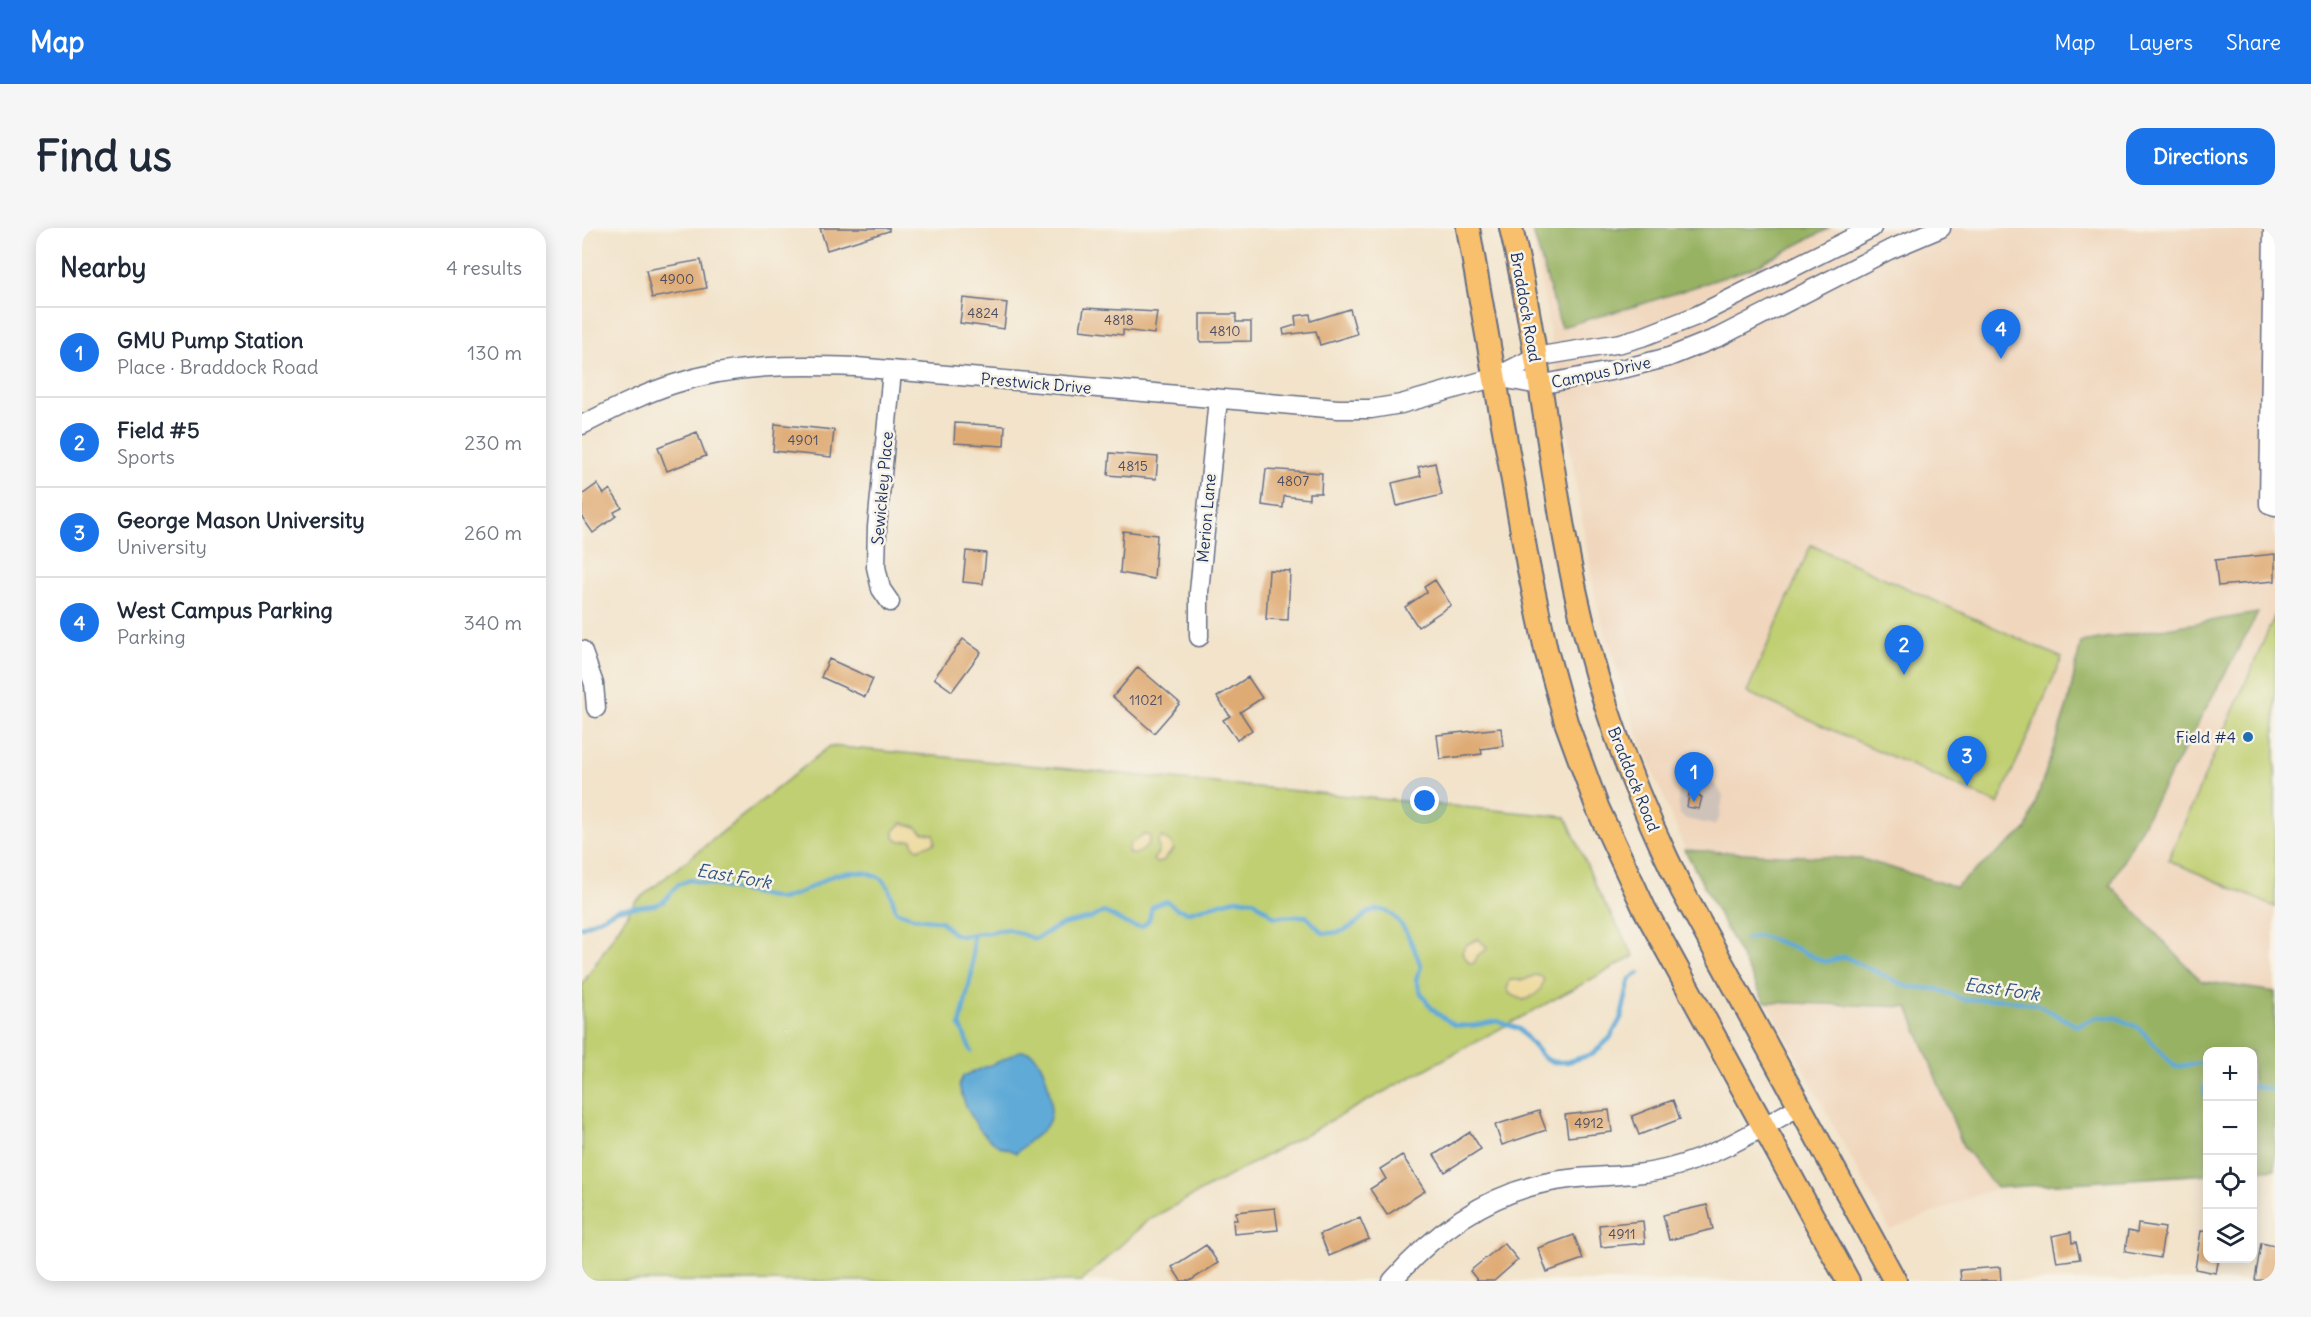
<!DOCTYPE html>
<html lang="en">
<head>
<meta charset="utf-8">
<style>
  body { margin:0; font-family:Delius,sans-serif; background:#f6f6f7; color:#1f2937 }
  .controls { position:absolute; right:18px; bottom:18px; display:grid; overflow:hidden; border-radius:12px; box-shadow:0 3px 15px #0003 }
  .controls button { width:54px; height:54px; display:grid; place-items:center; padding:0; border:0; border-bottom:2px solid #e0e1e3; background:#fff; color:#1f2937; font:30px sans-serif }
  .you { position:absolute; left:843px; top:573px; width:21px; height:21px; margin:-15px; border:4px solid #fff; border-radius:50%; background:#1a73e8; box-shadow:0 0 0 9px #1a73e833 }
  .badge { display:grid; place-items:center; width:39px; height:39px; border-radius:50%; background:#1a73e8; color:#fff; font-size:20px; font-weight:700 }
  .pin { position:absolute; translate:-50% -50px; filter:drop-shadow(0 2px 3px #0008) }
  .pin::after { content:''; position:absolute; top:32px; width:21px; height:18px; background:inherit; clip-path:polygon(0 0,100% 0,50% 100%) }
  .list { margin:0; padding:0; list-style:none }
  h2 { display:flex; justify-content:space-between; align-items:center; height:78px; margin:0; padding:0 24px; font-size:26px }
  h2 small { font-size:20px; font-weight:400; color:#747a83 }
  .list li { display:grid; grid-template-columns:39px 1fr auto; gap:18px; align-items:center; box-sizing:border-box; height:90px; padding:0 24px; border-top:2px solid #e0e1e3 }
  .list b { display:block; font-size:22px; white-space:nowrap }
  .list p { margin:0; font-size:20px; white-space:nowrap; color:#747a83 }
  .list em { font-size:20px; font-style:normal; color:#747a83 }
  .icon { flex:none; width:33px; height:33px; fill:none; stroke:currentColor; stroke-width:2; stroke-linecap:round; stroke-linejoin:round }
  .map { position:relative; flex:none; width:1693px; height:1053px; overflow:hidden; border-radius:18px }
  header { display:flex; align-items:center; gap:36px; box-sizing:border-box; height:84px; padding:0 30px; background:#1a73e8; color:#fff }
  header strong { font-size:28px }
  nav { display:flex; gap:33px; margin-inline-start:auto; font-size:21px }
  .intro { display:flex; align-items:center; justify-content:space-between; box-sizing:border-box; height:144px; padding:0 36px }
  h1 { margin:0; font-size:42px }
  .button { padding:15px 27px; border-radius:18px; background:#1a73e8; color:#fff; font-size:21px; font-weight:700 }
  main { display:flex; gap:36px; padding:0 36px }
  aside { flex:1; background:#fff; border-radius:18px; box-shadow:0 3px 15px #0003 }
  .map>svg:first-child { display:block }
  .built { fill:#f0d6bc }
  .industrial { fill:#cec2b9 }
  .green { fill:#c0cf71; stroke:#6e7f68; stroke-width:1.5 }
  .forest { fill:#98b263; stroke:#5a7060; stroke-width:1.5 }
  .sand { fill:#eeda9e; stroke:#84847e; stroke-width:1.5 }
  .water { fill:#5faad7; stroke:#3d6c9a; stroke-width:1.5 }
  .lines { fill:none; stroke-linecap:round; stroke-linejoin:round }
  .stream { stroke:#5faad7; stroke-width:4.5 }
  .building { fill:#dfab75 }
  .minor-casing { stroke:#666e84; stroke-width:21 }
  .major-casing { stroke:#666e84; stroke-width:26 }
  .minor { stroke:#fff; stroke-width:18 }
  .major { stroke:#f8bf6c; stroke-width:22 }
  .poi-dot { fill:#1f6fb2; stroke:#f7f3e8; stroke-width:2 }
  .labels { text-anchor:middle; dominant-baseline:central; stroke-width:5; stroke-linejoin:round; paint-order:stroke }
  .number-label { font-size:14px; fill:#4c4e64 }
  .street-label { font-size:16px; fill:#1b2f5e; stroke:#f7f3e8 }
  .poi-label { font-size:16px; fill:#1b2f5e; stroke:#f7f3e8; text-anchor:end }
  .water-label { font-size:18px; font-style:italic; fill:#2f5482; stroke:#f7f3e8 }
</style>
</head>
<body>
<header>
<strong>Map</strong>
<nav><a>Map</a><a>Layers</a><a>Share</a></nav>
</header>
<div class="intro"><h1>Find us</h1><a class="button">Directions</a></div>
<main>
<aside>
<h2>Nearby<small>4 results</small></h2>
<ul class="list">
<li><span class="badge">1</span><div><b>GMU Pump Station</b><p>Place · Braddock Road</p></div><em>130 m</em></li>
<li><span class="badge">2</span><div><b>Field #5</b><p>Sports</p></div><em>230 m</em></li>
<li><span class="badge">3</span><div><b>George Mason University</b><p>University</p></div><em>260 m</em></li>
<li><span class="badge">4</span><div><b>West Campus Parking</b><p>Parking</p></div><em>340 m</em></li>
</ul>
</aside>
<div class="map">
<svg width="1693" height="1053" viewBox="0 0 1693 1053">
  <rect width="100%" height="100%" fill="#f7f3e8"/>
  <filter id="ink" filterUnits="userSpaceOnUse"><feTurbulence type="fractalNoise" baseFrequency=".0167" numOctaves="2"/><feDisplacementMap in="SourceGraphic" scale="12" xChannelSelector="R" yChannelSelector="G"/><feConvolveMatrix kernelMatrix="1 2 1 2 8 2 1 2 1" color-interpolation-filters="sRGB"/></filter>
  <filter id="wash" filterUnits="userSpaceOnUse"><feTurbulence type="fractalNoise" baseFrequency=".008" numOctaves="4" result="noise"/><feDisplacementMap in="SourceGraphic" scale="24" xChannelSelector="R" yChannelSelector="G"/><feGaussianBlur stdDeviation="1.35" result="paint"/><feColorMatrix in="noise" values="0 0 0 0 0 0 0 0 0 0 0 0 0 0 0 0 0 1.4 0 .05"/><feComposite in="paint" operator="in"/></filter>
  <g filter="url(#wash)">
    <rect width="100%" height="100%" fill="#f2e3ca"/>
    <path class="built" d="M950,0H1693V941L1671,943L1670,824H1626L1625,946L1414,960L1308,1002L1103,622L1051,494L1014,373Z"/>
    <path class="industrial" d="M1114,546L1134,557L1141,568L1137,591L1132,597L1104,591L1098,587L1096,568L1100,554Z"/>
    <path class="green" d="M1229,317L1480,430L1416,576L1165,464Z
      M1693,387V679L1586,632Z
      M248,518L984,589L1017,665L1052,728L566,992L500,1053H0V757L53,674Z"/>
    <path class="forest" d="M950,0H1248L1170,40L1060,76L979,99Z
      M1676,385L1528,657L1619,753L1693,764V941L1671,943L1670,824H1626L1625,946L1414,960L1381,918L1326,779L1183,774L1103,622L1280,631L1373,659L1445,601L1486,475L1499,414Z"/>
    <path class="sand" d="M320,595L334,599L342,605L352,606L353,615L336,621L332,618L330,612L319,613L312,610V603Z
      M561,606L568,608C568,619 558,627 548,626L546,623L548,615L553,613Z
      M580,609L590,616L592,621L581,633L574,635L571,632L577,623L576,614Z
      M896,711L905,719L904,722L896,727L892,735L888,736L880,725C882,715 889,715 896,711Z
      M953,747L961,749C962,762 952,769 941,772L928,766L925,761L928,752H942Z"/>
    <path class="water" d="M437,823C441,823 447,823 450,826C464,835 473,878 467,893C462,905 453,907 444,916C440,919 438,923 434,925C427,921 418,920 412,915C394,903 382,877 377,857L381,848L423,831Z"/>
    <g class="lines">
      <path class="stream" d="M0,699L37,681L73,677L81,674L97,656L108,652L199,671L220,664L252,647L270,644L285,645L299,650L307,660L314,683L334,690L359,693L370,705L379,708L426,701L453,711L479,697L509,690L522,684C536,690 545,699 560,699L567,692L570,679L584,673L595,681L607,684L654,671L671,672L693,689L724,688L741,705C758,706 766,702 779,691C782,688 786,684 790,683C816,674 833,721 839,739L834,751L838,763L846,776L855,785L872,797L889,798L916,793L937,801L962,830L971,834H985L1011,826L1028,810L1039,790L1048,751L1057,745
        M1164,711L1177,707L1211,719L1242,734L1263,729L1326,759L1355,761L1383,772L1420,771L1456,777L1495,798L1516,789L1535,790L1557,800L1593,839L1626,834
        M389,823L378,797L390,744L391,707
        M1626,855L1622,861L1626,873
        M1670,858L1693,862"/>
    </g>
    <g id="blocks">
      <path class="building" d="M238,0H307V3L245,22Z
        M119,32L125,60L70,70L64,42Z
        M381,70L425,75L422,101L378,95Z
        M502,80L575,84L572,106L541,102V107L498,102Z
        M768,81L775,106L738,117L734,103L702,107L701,101L714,97L713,88L728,86L729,93Z
        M618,86H654V94H669V113L618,114Z
        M373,195L423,198L422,218L372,215Z
        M193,196L252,202L249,229L191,223Z
        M115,204L124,228L85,243L76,219Z
        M528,225L576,229L574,251L526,247Z
        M853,235L860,267L815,278L810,255L839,248L836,239Z
        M684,241L740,245L739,265H727V271L702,268L701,280L680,277Z
        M15,256L22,266L28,261L40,280L32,284L34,288L11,305L0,289V267Z
        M541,303L575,307L572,351L538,345Z
        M384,323L404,325L401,356L381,354Z
        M1693,326V353L1636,358L1633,332Z
        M687,342L708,343L706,392L684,391Z
        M853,352L869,377L836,399L823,379L845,364L842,359Z
        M381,411L399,424L370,463L352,450Z
        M247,431L291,451L283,469L239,449Z
        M556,439L598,475L572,505L531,469Z
        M666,449L680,470L658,484L670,502L655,512L641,492L648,488L635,469Z
        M919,500L921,518L899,521L900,526L858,531L855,507Z
        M1107,566L1120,569L1117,581L1105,579Z
        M1091,872L1098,891L1057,907L1050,888Z
        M1027,882L1030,904L986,909L983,887Z
        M957,883L964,902L920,917L913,897Z
        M888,904L899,921L863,944L852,927Z
        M820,927L843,963L805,987L788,961L804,951L798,941Z
        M1125,977L1131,1001L1087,1012L1081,987Z
        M693,980L696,1002L652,1006L651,992H655L654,984Z
        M778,990L787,1011L747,1028L738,1006Z
        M1061,993L1063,1015L1019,1019L1017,997Z
        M1556,996L1583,1000L1578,1030L1543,1024L1546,1003L1555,1005Z
        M1619,1003L1626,1004V1030H1637L1634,1045L1613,1041Z
        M1489,1004L1490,1015L1494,1014L1498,1031L1475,1034L1470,1008Z
        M992,1007L1001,1031L965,1044L956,1020Z
        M922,1015L936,1032L912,1053H896L888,1043Z
        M1679,1015L1693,1018V1053L1673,1052Z
        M624,1017L636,1035L608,1053H599L590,1039Z
        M1418,1039L1419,1053H1379L1378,1042Z"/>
    </g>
  </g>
  <g filter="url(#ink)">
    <use href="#blocks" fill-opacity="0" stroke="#666e84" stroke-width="1.5"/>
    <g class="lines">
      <defs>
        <path id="minor" d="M1691,0L1687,276L1693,278
          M914,149L957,157L1044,140L1087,129L1137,109L1307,22L1359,0
          M0,197C30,182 60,166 92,156C152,136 213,137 274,139L756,181H789L819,176L914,149L953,129L1039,115L1063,108L1114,88L1290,0
          M308,374L299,361L294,339L295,299L310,143
          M617,409V364L636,171
          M0,422L12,456L14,480
          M810,1053C857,999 914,959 987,951C1022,947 1056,949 1091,939C1136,927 1177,901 1218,878"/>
        <path id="major" d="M886,0L946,337L964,422L984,494L1016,581L1062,680L1266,1053
          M929,0C961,137 970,279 1006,416C1028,501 1061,583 1100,662L1313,1053"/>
      </defs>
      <use href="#minor" class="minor-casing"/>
      <use href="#major" class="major-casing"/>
      <use href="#minor" class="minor"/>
      <use href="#major" class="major"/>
    </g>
  </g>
  <circle class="poi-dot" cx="1666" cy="509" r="6"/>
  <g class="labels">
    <g class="number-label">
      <text x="95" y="51">4900</text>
      <text x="401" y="85">4824</text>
      <text x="537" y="92">4818</text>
      <text x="643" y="103">4810</text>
      <text x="221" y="212">4901</text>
      <text x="551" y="238">4815</text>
      <text x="711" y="253">4807</text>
      <text x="564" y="472">11021</text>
      <text x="1007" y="895">4912</text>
      <text x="1040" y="1006">4911</text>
    </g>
    <g class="street-label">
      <text transform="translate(944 79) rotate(80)">Braddock Road</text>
      <text transform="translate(1019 144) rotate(-12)">Campus Drive</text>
      <text transform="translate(454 155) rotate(5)">Prestwick Drive</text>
      <text transform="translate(300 260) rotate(-85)">Sewickley Place</text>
      <text transform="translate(624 290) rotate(-85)">Merion Lane</text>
      <text transform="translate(1052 551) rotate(68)">Braddock Road</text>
    </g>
    <g class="poi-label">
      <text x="1654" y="509">Field #4</text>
    </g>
    <g class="water-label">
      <text transform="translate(152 648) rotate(10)">East Fork</text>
      <text transform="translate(1420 761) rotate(8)">East Fork</text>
    </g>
  </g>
</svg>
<div class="controls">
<button>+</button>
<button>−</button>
<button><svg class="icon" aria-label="locate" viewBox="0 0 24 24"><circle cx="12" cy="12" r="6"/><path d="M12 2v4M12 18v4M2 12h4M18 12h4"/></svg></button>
<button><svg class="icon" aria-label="layers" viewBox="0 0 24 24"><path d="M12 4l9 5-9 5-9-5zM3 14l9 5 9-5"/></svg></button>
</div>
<div class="you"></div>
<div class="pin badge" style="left:1112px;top:574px">1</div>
<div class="pin badge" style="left:1322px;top:447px">2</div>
<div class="pin badge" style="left:1385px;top:558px">3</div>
<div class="pin badge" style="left:1419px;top:131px">4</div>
</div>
</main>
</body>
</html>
